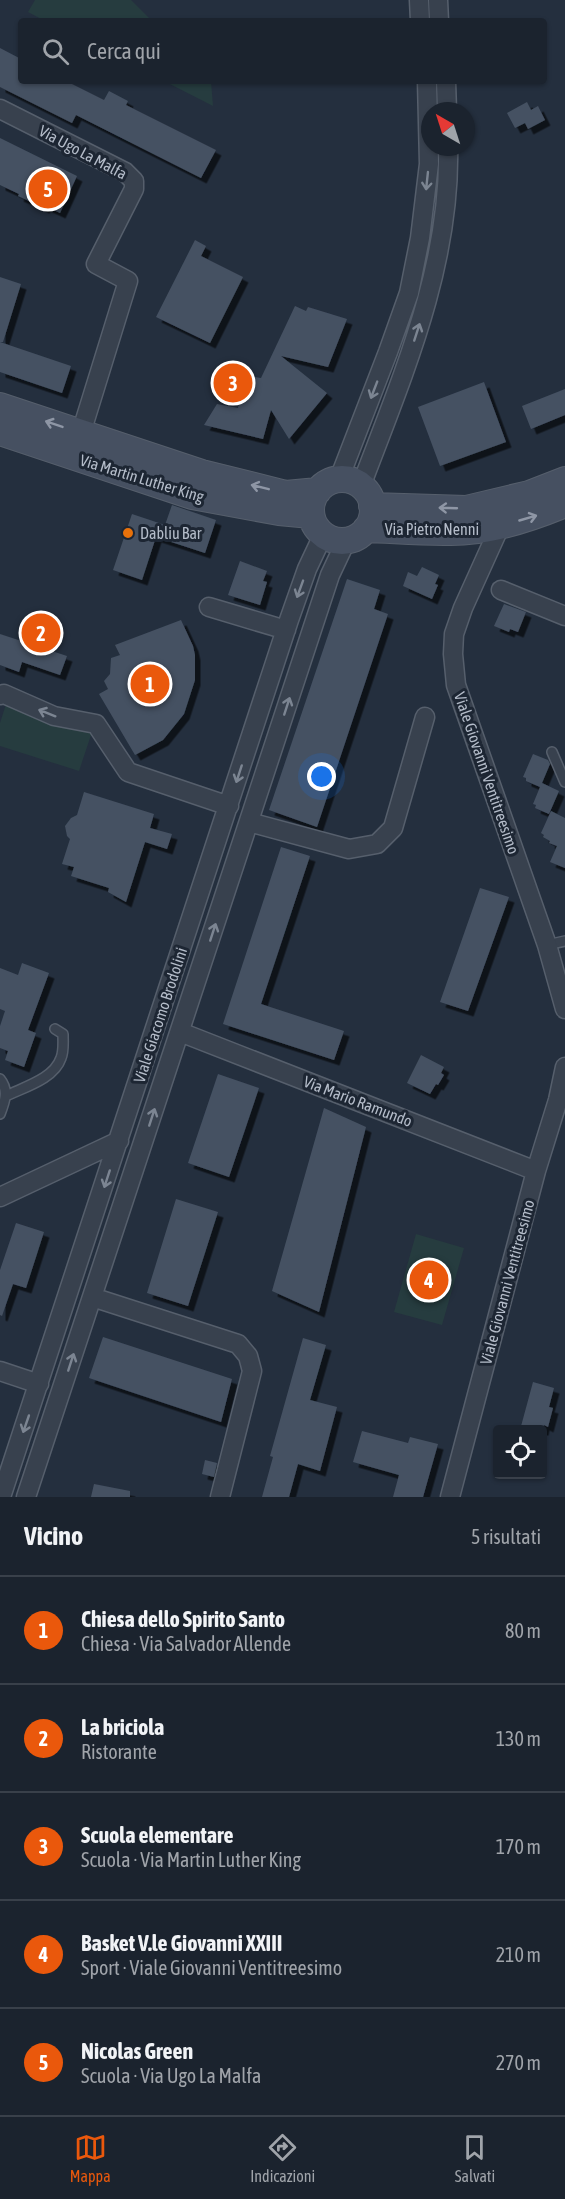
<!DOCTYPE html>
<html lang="it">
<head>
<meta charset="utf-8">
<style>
  body { margin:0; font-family:"Asap Condensed",sans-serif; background:#282f3a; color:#f1f3f6 }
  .controls { position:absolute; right:18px; bottom:18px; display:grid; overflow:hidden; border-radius:6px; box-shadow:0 2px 4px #0004 }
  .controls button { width:54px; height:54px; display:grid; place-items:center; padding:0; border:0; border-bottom:2px solid #39404a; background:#1b232e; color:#f1f3f6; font:30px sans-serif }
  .compass { position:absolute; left:421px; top:102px; width:54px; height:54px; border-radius:50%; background:#1b232e; box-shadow:0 2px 4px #0004; rotate:321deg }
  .you { position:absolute; left:322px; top:777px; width:21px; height:21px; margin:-15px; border:4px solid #fff; border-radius:50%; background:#1a73e8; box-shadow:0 0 0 9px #1a73e833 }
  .badge { display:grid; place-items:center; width:39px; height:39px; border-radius:50%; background:#ea580c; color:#fff; font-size:20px; font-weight:700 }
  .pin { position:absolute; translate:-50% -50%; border:3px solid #fff; box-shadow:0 2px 6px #0006 }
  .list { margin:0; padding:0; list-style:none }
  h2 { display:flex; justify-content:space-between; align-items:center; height:78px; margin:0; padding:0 24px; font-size:26px }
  h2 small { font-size:20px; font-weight:400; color:#a0a4aa }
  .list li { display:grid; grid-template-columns:39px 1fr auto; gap:18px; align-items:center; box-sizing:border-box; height:108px; padding:0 24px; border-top:2px solid #39404a }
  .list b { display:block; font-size:22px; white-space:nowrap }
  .list p { margin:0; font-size:20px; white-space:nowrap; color:#a0a4aa }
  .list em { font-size:20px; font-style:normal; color:#a0a4aa }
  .icon { flex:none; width:33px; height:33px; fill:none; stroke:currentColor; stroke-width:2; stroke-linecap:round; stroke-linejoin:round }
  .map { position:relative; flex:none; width:565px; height:1497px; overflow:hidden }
  .search { position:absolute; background:#1b232e; box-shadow:0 2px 4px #0004; left:18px; right:18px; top:18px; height:66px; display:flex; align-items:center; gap:15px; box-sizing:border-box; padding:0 21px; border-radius:6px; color:#a0a4aa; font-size:22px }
  .sheet { height:618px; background:#1b232e }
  nav { display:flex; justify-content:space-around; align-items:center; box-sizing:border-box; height:84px; border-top:2px solid #39404a; background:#1b232e; font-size:16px; color:#a0a4aa }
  nav a { display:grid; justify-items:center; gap:3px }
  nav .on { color:#ea580c }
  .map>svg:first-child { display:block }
  .green { fill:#263c3f }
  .building { fill:#455162; filter:url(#shadow) }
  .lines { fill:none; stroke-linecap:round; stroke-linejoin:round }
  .lane-casing { stroke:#565f6c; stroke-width:12 }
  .street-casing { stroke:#565f6c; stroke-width:21 }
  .secondary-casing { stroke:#565f6c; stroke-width:28 }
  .lane { stroke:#38414e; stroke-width:9 }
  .street { stroke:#38414e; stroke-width:18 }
  .secondary { stroke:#465061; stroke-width:26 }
  .oneway { stroke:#7c8592 }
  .oneway2 { stroke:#8e96a5 }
  .food-dot { fill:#e8710a; stroke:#1d2633; stroke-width:2 }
  .labels { text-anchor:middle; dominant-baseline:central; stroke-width:6; stroke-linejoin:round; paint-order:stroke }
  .street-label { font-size:16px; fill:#b4bcc9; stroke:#1d2633 }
  .poi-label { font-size:16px; fill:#b4bcc9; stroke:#1d2633; text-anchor:start }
</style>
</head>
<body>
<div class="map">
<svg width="565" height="1497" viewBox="0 0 565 1497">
  <defs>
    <filter id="shadow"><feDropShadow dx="5.5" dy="5.5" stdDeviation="0" flood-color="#0009"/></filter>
  </defs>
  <rect width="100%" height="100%" fill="#242f3e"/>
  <path class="green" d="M35,0H131L152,21H45L28,12Z
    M164,81H211L213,106Z
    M7,701L93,729L79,771L0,746V723Z
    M416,1234L464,1248L442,1325L394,1312Z"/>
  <path class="building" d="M0,48L21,59V81H66L104,100L109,91L128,101L126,105L216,150L201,178L76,115L72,123L0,87Z
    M527,102L531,110L538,106L545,120L528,129L525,123L515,128L507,113Z
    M0,138L77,176L60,213L45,206L44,208L18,196L19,194L0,185Z
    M195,240L206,246L201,256L243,277L210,343L156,317Z
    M0,277L21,284L3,342H0Z
    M295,306L306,311L308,307L347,319L328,367L281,356L327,393L289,439L271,410L263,439L204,425L217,404L238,408L243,375L261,378Z
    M0,342L71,366L62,393L0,372Z
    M484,382L506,442L440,466L418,407Z
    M565,389V415L531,429L522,406Z
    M172,505L216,520L205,553L156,537L142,580L113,570L132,514L165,525Z
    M240,561L267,571L263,581L267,582L260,605L228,595Z
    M422,567L439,575L435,584L438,585L432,599L403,586L408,572L417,576Z
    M347,579L380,590L374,609L388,614L317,827L269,810Z
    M504,604L526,612L518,632L510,629L509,632L494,626Z
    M181,620L193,646L195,655V680L184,714L163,740L135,755L99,694L108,689L104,681L110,674L111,658L120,655L115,645Z
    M0,634L67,656L60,675L22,662L19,672L0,665Z
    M533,754L548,760L550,764L542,783L559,791L549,814L535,808L536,805L533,804L540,787L526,781V778L523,777Z
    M84,792L154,814L150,828L172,834L167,849L145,842L126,902L108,892L109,888L71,876L74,867L62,864L70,839L67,836L65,826L71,818L77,815Z
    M551,811L565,818V868L550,862L557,846L549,843L550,841L543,837L544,835L541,833Z
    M281,847L310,856L261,1004L344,1031L334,1060L223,1024Z
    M480,888L509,897L468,1011L440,1002Z
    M22,963L49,973L28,1030L36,1033L24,1067L5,1060L8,1051L0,1048V1026L5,1011L0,1009V968L18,975Z
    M421,1055L444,1067L441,1073L444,1075L438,1085L436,1084L430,1094L407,1083Z
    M218,1074L259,1088L229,1177L188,1163Z
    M324,1108L366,1127L319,1312L272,1291Z
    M176,1199L218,1212L188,1306L147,1293Z
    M16,1223L44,1232L26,1288L13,1284L2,1316L0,1315V1270Z
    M103,1337L232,1379L221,1422L89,1378Z
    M303,1338L326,1345L310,1400L337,1407L320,1471L298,1464L289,1497H262L273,1457L270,1456Z
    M533,1382L554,1388L549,1407L553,1408L548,1427L544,1425L543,1430H520Z
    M362,1431L408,1443L410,1437L438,1444L423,1497H393L399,1475L353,1462Z
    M205,1460L217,1463L214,1477L202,1474Z
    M94,1484L130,1491V1497H91Z"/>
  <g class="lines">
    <defs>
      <path id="lane" d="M552,752L565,782
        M547,945L565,941
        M0,1079C9,1090 5,1101 0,1114
        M6,1096C24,1087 54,1079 61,1058C64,1051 63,1042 63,1034L55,1029"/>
      <path id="street" d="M419,0L420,21
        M438,0L439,21
        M446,81L447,111
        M0,109L125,172L134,181V189L96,264L128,281L81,433
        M339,479L388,352L409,293L420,238L429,164L427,81
        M361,486C402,377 451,266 448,147
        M498,517L496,535L463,608L454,634L453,654L456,685L547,945L565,1009
        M501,590L565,616
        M209,607L286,630
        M0,695L4,694L54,716L96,724L128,772L229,806
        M249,822L349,849L377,844L393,828L425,717
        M180,1032L536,1171
        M0,1197L119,1141
        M92,1297L238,1344L248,1356L252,1371L220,1497
        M0,1371L39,1384
        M1,1497L289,620L307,569L323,535
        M26,1497L330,575L346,541
        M450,1497L536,1171L558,1100L565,1067"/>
      <path id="secondary" d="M0,406L202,473L286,494L318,491
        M0,432L192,496L279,512L311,515
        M311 510a31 31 0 1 1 62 0a31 31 0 1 1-62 0Z
        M372,506L466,509L529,494L565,480
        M366,529C398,530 438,534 468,531C502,528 534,517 565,504"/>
    </defs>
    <use href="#lane" class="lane-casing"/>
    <use href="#street" class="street-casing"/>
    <use href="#secondary" class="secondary-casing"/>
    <use href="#lane" class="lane"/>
    <use href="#street" class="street"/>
    <use href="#secondary" class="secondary"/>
  </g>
  <defs><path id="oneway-shaft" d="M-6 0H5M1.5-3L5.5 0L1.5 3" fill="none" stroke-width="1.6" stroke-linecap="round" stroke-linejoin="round" transform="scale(1.5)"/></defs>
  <g class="oneway">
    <use href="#oneway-shaft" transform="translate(427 181) rotate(96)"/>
    <use href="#oneway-shaft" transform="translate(417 332) rotate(-72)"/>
    <use href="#oneway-shaft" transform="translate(374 390) rotate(111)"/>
    <use href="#oneway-shaft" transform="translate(300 589) rotate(110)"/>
    <use href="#oneway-shaft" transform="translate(287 706) rotate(-72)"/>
    <use href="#oneway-shaft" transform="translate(47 713) rotate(-158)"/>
    <use href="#oneway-shaft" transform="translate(239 774) rotate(108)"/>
    <use href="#oneway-shaft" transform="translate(213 932) rotate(-72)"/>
    <use href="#oneway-shaft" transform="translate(152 1117) rotate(-72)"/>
    <use href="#oneway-shaft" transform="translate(107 1179) rotate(108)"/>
    <use href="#oneway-shaft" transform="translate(71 1362) rotate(-72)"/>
    <use href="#oneway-shaft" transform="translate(26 1424) rotate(109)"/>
  </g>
  <g class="oneway2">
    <use href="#oneway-shaft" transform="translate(54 424) rotate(-161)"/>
    <use href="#oneway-shaft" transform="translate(260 487) rotate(-166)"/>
    <use href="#oneway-shaft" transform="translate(448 508) rotate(-178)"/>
    <use href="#oneway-shaft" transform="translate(528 518) rotate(-16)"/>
  </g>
  <circle class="food-dot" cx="128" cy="533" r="6"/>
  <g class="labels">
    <g class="street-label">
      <text transform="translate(83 152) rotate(28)">Via Ugo La Malfa</text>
      <text transform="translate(142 478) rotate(17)">Via Martin Luther King</text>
      <text x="432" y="529">Via Pietro Nenni</text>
      <text transform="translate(487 773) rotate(71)">Viale Giovanni Ventitreesimo</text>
      <text transform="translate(160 1015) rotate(-72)">Viale Giacomo Brodolini</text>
      <text transform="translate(358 1101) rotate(21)">Via Mario Ramundo</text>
      <text transform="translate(507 1282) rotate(-75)">Viale Giovanni Ventitreesimo</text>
    </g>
    <g class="poi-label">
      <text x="140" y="533">Dabliu Bar</text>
    </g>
  </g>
</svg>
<div class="controls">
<button><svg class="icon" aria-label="locate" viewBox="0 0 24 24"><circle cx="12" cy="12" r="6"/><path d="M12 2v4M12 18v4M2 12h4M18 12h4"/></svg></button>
</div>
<svg class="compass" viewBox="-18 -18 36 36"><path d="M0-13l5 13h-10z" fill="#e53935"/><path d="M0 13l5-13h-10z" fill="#a0a4aa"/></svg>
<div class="you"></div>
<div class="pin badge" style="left:150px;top:684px">1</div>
<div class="pin badge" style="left:41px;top:633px">2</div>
<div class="pin badge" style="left:233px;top:383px">3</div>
<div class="pin badge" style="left:429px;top:1280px">4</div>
<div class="pin badge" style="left:48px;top:189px">5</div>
<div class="search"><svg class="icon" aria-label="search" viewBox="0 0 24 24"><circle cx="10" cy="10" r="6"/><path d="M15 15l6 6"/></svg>Cerca qui</div>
</div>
<section class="sheet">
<h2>Vicino<small>5 risultati</small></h2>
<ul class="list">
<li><span class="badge">1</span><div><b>Chiesa dello Spirito Santo</b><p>Chiesa · Via Salvador Allende</p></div><em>80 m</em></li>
<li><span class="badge">2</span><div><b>La briciola</b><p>Ristorante</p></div><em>130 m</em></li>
<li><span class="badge">3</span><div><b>Scuola elementare</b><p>Scuola · Via Martin Luther King</p></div><em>170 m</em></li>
<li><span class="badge">4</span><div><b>Basket V.le Giovanni XXIII</b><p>Sport · Viale Giovanni Ventitreesimo</p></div><em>210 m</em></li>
<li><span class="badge">5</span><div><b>Nicolas Green</b><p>Scuola · Via Ugo La Malfa</p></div><em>270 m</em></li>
</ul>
</section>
<nav>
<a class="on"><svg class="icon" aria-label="map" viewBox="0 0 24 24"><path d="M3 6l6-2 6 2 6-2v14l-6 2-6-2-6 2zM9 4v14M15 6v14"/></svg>Mappa</a>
<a><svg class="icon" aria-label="directions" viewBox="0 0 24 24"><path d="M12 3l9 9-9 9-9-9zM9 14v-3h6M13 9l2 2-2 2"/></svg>Indicazioni</a>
<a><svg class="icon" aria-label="saved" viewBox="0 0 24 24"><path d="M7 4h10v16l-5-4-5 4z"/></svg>Salvati</a>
</nav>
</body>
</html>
